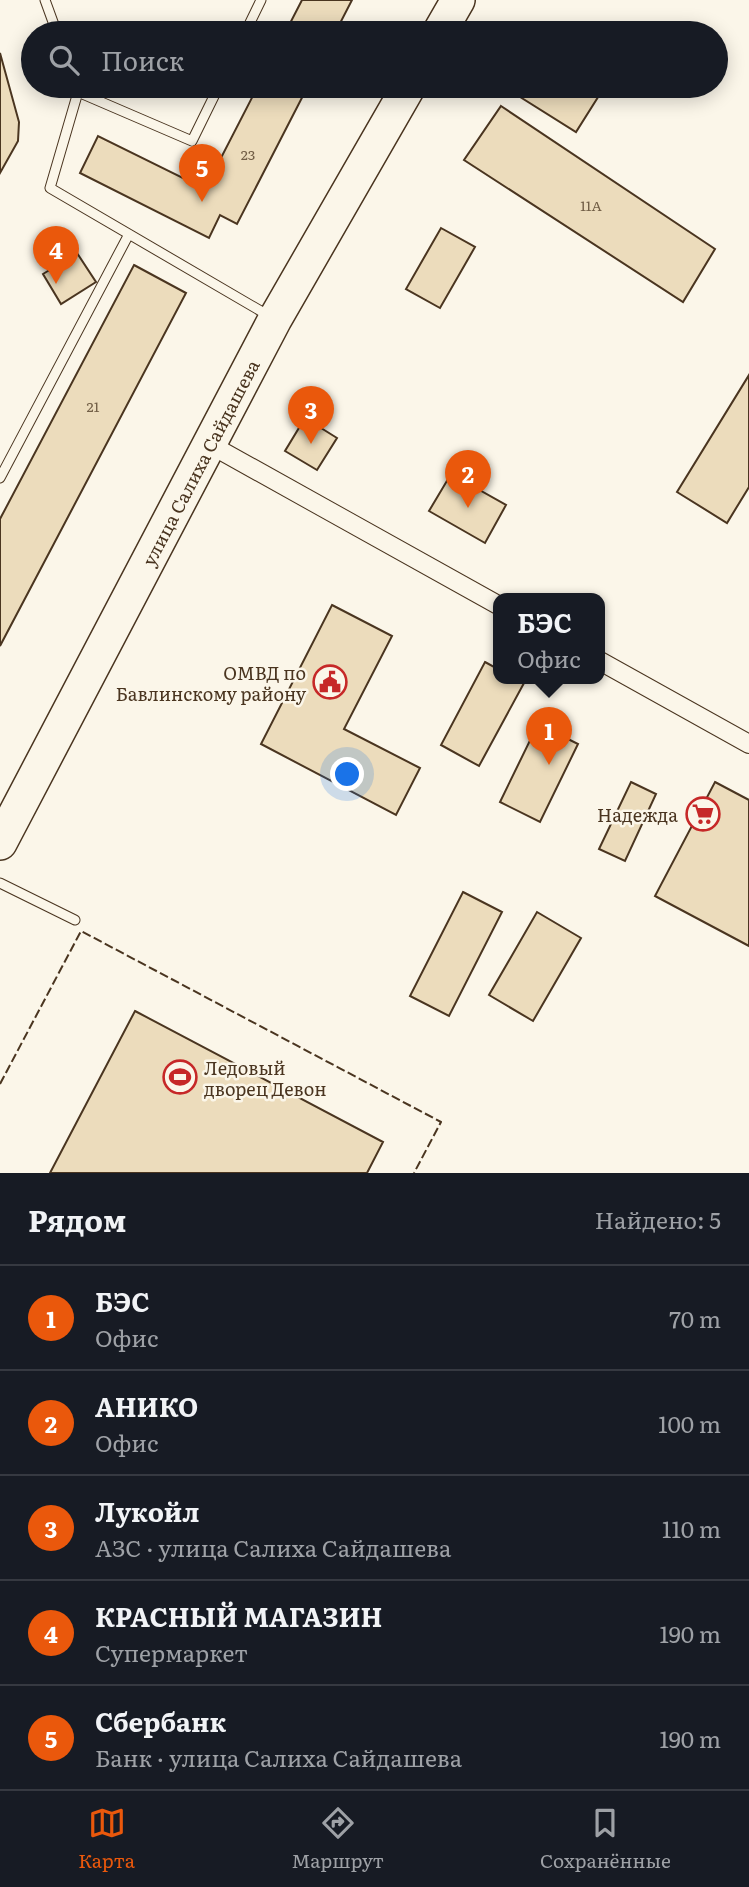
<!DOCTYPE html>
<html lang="ru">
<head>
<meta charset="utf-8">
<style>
  body { margin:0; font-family:Literata,serif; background:#242831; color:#f1f3f6 }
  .you { position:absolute; left:348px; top:775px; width:24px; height:24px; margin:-18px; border:5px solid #fff; border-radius:50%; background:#1a73e8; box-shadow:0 0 0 10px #1a73e833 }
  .badge { display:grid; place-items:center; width:46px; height:46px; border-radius:50%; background:#ea580c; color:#fff; font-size:23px; font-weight:700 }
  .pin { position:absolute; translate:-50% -58px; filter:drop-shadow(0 2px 4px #0008) }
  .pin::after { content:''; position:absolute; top:37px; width:24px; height:21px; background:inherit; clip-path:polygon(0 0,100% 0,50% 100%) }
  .popup { position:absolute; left:493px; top:593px; width:112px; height:91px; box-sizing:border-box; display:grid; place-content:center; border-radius:14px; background:#171b24; filter:drop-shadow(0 2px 5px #0005); font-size:23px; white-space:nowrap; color:#9ea1a6 }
  .popup b { font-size:26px; color:#f1f3f6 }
  .popup::after { content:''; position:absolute; left:50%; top:100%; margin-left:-14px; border:14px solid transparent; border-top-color:#171b24 }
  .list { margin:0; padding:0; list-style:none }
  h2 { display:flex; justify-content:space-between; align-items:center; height:91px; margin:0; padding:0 28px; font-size:30px }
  h2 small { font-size:23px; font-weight:400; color:#9ea1a6 }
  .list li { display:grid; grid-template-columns:46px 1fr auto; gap:21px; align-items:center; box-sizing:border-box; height:105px; padding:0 28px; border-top:2px solid #363941 }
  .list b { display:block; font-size:26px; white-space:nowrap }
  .list p { margin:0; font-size:23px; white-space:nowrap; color:#9ea1a6 }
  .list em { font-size:23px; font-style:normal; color:#9ea1a6 }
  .icon { flex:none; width:38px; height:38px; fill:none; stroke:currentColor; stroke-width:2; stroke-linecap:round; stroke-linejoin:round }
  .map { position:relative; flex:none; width:749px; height:1173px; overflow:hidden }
  .search { position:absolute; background:#171b24; box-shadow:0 4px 18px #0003; left:21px; right:21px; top:21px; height:77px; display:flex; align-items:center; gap:18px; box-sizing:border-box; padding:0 24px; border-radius:38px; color:#9ea1a6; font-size:26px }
  .sheet { height:616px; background:#171b24 }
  nav { display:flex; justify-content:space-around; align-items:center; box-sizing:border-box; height:98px; border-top:2px solid #363941; background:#171b24; font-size:19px; color:#9ea1a6 }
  nav a { display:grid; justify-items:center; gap:4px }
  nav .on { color:#ea580c }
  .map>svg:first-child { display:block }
  .building { fill:#ecdcbc; stroke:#4a3520; stroke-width:2 }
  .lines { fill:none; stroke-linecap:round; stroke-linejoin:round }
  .lane-casing { stroke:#4a3520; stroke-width:11 }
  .street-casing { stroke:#4a3520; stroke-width:20 }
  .highway-casing { stroke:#4a3520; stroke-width:36 }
  .lane { stroke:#fbf6e9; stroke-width:9 }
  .street { stroke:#fbf6e9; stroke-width:18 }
  .highway { stroke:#fbf6e9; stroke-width:33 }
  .fence { stroke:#4a3520; stroke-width:2; stroke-dasharray:9 3.5; stroke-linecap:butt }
  .labels { text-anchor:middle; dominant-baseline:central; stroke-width:5; stroke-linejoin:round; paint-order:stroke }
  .number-label { font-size:14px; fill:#725f47 }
  .street-label { font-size:18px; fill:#4a3520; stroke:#fbf6e9 }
  .poi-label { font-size:18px; fill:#4a3520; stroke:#fbf6e9; text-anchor:end }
</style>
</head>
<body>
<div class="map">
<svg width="749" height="1173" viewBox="0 0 749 1173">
  <rect width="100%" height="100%" fill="#fbf6e9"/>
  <path class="building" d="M302,0H352L335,33H285Z
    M0,53L19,122L18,141L0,173Z
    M258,86H308L237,224L220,215L209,238L80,173L98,136L205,189Z
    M511,86H605L576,132L509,90Z
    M501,106L715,249L683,302L464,160Z
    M441,228L475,247L440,308L406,289Z
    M77,253L96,282L61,304L43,274Z
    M134,265L186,293L0,646V519Z
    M749,375V487L727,523L677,492Z
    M305,418L337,438L317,470L285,451Z
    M451,474L506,505L485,543L429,511Z
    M332,605L392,636L344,729L420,768L396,815L261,744Z
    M485,662L498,669V679H518L524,683L479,766L441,745Z
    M538,724L578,744L540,822L500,802Z
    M631,782L656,794L625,861L599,849Z
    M715,782L749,800V946L655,896Z
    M463,892L502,912L449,1016L410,996Z
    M537,912L581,938L533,1021L489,995Z
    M135,1011L383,1142L367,1173H50Z"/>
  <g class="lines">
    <defs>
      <path id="lane" d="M45,0L57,33
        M245,33L261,0
        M75,86L78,92L50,188L271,317
        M78,92L192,141L219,86
        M0,478L129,234
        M0,883L75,920"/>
      <path id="street" d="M209,444L498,605
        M600,661L749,744"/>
      <g id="highway">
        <path d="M439,33L458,0"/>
        <path id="s1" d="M0,843L275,319L409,86"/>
      </g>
    </defs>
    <use href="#lane" class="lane-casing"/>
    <use href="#street" class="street-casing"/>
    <use href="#highway" class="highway-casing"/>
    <use href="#lane" class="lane"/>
    <use href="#street" class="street"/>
    <use href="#highway" class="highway"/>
    <path class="fence" d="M0,1084L81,931L441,1122L414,1173"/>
  </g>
  <defs>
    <symbol id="civic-ring" viewBox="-11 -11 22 22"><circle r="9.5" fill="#fbf6e9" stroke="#c62828" stroke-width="1.5"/><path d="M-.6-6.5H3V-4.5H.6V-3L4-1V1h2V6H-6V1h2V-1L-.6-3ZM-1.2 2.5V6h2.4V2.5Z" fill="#c62828"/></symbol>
    <symbol id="supermarket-ring" viewBox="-11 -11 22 22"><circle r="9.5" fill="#fbf6e9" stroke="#c62828" stroke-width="1.5"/><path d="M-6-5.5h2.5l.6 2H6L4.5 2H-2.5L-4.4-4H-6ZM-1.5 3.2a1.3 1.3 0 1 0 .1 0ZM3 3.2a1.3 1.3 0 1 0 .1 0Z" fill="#c62828"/></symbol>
    <symbol id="stadium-ring" viewBox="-11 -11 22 22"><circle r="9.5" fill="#fbf6e9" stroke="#c62828" stroke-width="1.5"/><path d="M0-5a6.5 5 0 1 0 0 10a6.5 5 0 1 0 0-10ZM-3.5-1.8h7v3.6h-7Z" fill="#c62828"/></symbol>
  </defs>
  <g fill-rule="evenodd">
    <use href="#civic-ring" x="311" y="663" width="38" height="38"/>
    <use href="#supermarket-ring" x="684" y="795" width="38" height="38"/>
    <use href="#stadium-ring" x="161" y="1058" width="38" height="38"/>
  </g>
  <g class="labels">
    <g class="number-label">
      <text x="248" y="154">23</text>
      <text x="591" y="205">11А</text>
      <text x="93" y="406">21</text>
    </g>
    <g class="street-label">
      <text stroke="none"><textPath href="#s1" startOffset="430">улица Салиха Сайдашева</textPath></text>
    </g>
    <g class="poi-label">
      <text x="306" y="672">ОМВД по<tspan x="306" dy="21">Бавлинскому району</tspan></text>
      <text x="678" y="814">Надежда</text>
      <text x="204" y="1067" text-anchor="start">Ледовый<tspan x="204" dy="21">дворец Девон</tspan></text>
    </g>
  </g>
</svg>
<div class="you"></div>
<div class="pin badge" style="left:549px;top:765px">1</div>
<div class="popup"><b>БЭС</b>Офис</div>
<div class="pin badge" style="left:468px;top:508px">2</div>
<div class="pin badge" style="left:311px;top:444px">3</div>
<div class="pin badge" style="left:56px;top:284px">4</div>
<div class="pin badge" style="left:202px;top:202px">5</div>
<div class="search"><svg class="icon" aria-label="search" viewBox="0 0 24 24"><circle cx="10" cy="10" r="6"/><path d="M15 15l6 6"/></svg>Поиск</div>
</div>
<section class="sheet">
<h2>Рядом<small>Найдено: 5</small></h2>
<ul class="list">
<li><span class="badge">1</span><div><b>БЭС</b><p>Офис</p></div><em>70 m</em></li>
<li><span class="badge">2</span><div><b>АНИКО</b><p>Офис</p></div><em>100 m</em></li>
<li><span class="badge">3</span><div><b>Лукойл</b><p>АЗС · улица Салиха Сайдашева</p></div><em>110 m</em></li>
<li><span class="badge">4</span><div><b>КРАСНЫЙ МАГАЗИН</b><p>Супермаркет</p></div><em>190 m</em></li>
<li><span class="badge">5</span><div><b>Сбербанк</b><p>Банк · улица Салиха Сайдашева</p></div><em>190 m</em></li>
</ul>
</section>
<nav>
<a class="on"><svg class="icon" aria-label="map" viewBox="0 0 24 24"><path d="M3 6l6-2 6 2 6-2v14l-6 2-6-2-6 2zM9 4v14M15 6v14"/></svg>Карта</a>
<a><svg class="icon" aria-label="directions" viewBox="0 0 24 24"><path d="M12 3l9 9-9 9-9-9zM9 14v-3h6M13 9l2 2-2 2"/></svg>Маршрут</a>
<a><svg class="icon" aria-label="saved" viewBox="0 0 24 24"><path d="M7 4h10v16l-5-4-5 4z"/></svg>Сохранённые</a>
</nav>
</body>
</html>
